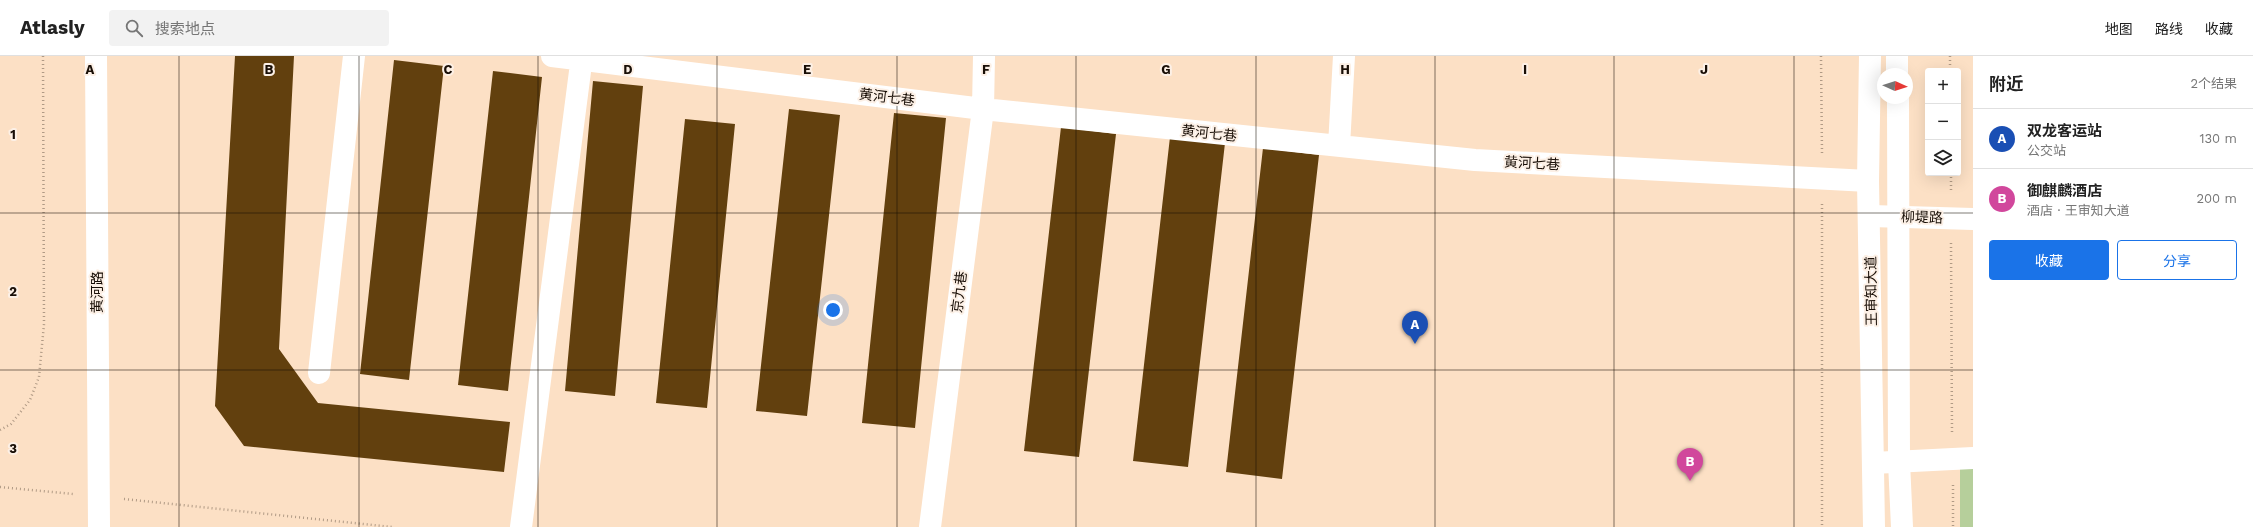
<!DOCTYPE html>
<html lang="zh">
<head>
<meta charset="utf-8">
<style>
  body { margin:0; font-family:"Work Sans","Noto Sans SC",sans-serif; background:#f2f2f2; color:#222 }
  .controls { position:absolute; right:12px; top:12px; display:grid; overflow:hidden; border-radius:4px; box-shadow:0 4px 16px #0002 }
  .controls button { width:36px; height:36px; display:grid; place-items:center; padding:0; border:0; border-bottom:1px solid #e0e0e0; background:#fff; color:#222; font:20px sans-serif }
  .compass { position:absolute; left:1877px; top:12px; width:36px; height:36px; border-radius:50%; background:#fff; box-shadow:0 4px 16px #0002; rotate:93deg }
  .you { position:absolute; left:833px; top:254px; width:14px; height:14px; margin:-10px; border:3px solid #fff; border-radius:50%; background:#1a73e8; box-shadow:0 0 0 6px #1a73e833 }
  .badge { display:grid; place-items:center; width:26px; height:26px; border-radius:50%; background:#1a73e8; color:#fff; font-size:13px; font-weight:700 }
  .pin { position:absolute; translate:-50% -33px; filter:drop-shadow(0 1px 2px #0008) }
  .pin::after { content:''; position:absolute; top:21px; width:14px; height:12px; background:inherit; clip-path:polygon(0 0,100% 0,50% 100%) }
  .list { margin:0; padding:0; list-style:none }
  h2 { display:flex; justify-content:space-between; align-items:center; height:52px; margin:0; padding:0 16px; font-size:17px }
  h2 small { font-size:13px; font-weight:400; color:#767676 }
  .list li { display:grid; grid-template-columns:26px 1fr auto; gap:12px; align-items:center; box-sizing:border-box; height:60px; padding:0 16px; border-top:1px solid #e0e0e0 }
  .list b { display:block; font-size:15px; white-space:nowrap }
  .list p { margin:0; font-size:13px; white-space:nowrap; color:#767676 }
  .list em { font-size:13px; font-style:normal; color:#767676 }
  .actions { display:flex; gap:8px; padding:12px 16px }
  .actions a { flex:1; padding:9px 0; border:1px solid #1a73e8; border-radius:4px; text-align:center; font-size:14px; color:#1a73e8 }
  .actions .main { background:#1a73e8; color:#fff }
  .icon { flex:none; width:22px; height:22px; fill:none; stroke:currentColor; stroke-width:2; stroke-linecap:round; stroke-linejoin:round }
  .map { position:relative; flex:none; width:1973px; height:471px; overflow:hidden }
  header { display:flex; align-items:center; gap:24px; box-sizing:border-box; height:56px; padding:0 20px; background:#fff; border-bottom:1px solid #e0e0e0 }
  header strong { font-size:19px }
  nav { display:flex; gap:22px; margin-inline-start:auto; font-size:14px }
  .search { width:280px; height:36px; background:#f2f2f2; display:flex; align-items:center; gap:10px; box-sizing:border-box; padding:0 14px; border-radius:4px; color:#767676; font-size:15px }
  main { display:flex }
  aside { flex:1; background:#fff }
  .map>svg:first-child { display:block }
  .green { fill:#b6cf9b }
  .building { fill:#62400e }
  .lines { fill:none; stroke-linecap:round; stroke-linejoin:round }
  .path { stroke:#b09a85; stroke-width:2.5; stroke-dasharray:1 3; stroke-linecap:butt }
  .minor { stroke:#fff; stroke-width:22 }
  .major { stroke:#fff; stroke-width:22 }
  .grid { fill:none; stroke:#180e06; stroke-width:1; stroke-opacity:0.55 }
  .labels { text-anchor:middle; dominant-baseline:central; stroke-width:4; stroke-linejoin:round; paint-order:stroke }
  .street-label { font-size:14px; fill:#180e06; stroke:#fcf0e6 }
  .grid-label { font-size:13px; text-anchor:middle; font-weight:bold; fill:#180e06; stroke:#fcf0e6; stroke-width:4; stroke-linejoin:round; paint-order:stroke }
</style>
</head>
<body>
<header>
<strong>Atlasly</strong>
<div class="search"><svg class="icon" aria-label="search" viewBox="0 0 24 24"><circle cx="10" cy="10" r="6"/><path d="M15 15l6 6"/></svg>搜索地点</div>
<nav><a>地图</a><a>路线</a><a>收藏</a></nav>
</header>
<main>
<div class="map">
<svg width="1973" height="471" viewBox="0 0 1973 471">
  <rect width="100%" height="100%" fill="#fce0c5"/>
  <path class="green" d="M1973,409V471H1960V412Z"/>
  <path class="building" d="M235,0H294L279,293L318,347L510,366L504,416L244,390L215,350Z
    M394,4L444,10L409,324L360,318Z
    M493,15L542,21L508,335L458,329Z
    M593,25L643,30L615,340L565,335Z
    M789,53L840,59L807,360L756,355Z
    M894,57L946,62L915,372L862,367Z
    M685,63L735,68L707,352L656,347Z
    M1061,71L1116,78L1079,401L1024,395Z
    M1170,81L1225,87L1188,411L1133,405Z
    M1263,92L1319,99L1282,423L1226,416Z"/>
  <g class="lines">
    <path class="path" d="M1821,0L1822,97
      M1950,0V15
      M1951,117V136
      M1822,148V471
      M1951,187L1952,376
      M0,374L11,368L30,344L39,321L44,268L43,0
      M1953,429V471
      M0,431L73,438
      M124,443L392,471"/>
    <path class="minor" d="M552,0L983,53L1475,104L1868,125
      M1339,90L1344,0
      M1871,160L1973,163
      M319,317L354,0
      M1873,407L1973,402
      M521,471L582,0
      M930,471L983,53L984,0"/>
    <path class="major" d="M96,0L99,471
      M1870,0L1868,125L1874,471
      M1897,0V18
      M1898,42L1899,406L1902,471"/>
  </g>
  <path class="grid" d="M179,0V471M359,0V471M538,0V471M717,0V471M897,0V471M1076,0V471M1256,0V471M1435,0V471M1614,0V471M1794,0V471M0,157H1973M0,314H1973"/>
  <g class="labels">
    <g class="street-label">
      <text transform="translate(887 41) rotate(7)">黄河七巷</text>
      <text transform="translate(1209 77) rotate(6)">黄河七巷</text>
      <text transform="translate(1532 107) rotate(3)">黄河七巷</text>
      <text transform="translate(1922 161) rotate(2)">柳堤路</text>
      <text transform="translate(1871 235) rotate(-91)">王审知大道</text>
      <text transform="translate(97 236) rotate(-90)">黄河路</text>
      <text transform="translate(959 236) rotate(-83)">京九巷</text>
    </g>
  </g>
  <g class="grid-label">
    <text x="90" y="18">A</text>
    <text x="269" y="18">B</text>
    <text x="448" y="18">C</text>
    <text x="628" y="18">D</text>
    <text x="807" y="18">E</text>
    <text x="986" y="18">F</text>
    <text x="1166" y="18">G</text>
    <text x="1345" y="18">H</text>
    <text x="1525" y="18">I</text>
    <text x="1704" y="18">J</text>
    <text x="13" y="83">1</text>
    <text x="13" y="240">2</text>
    <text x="13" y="397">3</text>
  </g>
</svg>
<div class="controls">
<button>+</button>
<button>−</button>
<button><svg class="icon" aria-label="layers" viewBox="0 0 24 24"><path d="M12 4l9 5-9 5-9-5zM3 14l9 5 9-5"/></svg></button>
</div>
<svg class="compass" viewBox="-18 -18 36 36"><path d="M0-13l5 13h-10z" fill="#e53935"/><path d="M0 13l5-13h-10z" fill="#767676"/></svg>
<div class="you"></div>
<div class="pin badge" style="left:1415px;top:288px;background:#1a4fb4">A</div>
<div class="pin badge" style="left:1690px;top:425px;background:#d1479c">B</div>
</div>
<aside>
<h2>附近<small>2个结果</small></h2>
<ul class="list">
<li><span class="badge" style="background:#1a4fb4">A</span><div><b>双龙客运站</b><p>公交站</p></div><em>130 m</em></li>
<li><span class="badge" style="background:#d1479c">B</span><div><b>御麒麟酒店</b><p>酒店 · 王审知大道</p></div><em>200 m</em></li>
</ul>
<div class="actions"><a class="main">收藏</a><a>分享</a></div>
</aside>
</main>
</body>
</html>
